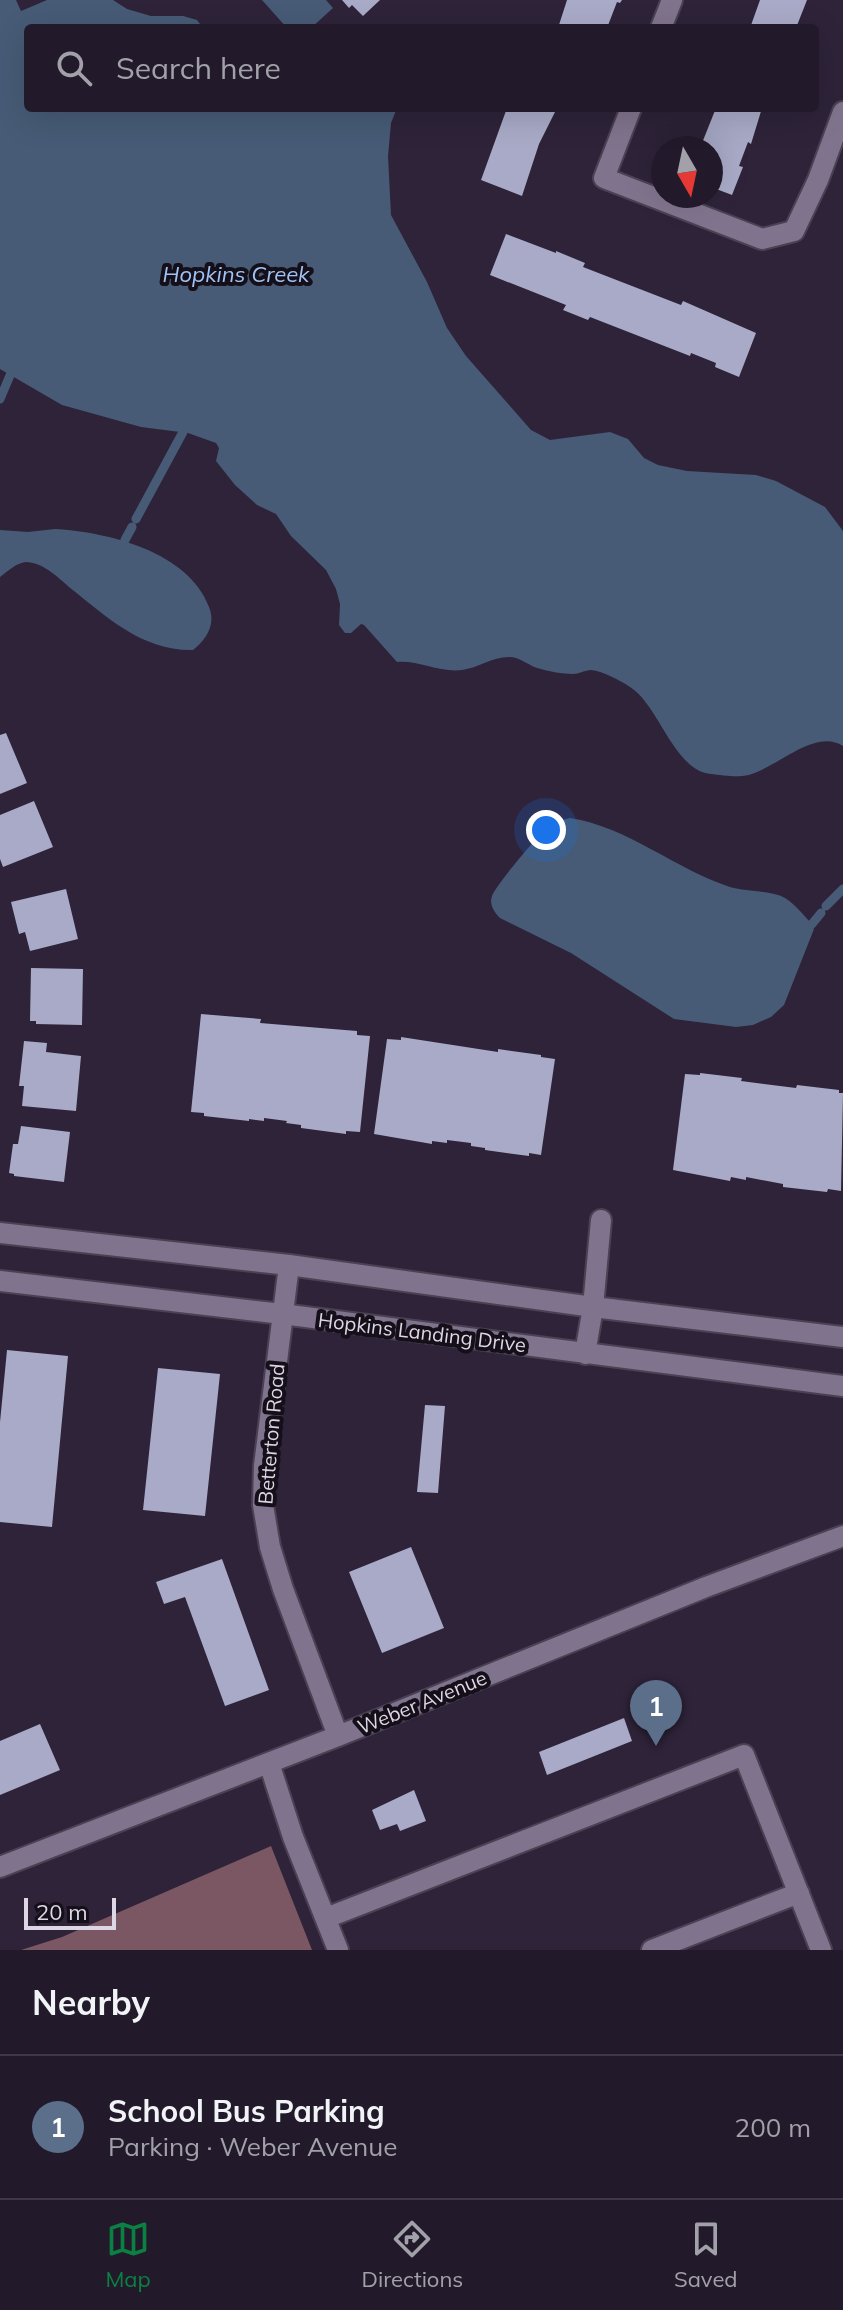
<!DOCTYPE html>
<html lang="en">
<head>
<meta charset="utf-8">
<style>
  body { margin:0; font-family:Mulish,sans-serif; background:#2e2737; color:#f1f3f6 }
  .compass { position:absolute; left:651px; top:136px; width:72px; height:72px; border-radius:50%; background:#221a2b; box-shadow:0 8px 32px #0002; rotate:171deg }
  .scale { position:absolute; left:24px; bottom:20px; width:92px; box-sizing:border-box; padding-left:8px; border:4px solid #ddd6e5; border-top:0; font-size:22px; line-height:28px; white-space:nowrap; color:#ddd6e5; -webkit-text-stroke:6px #140f19; paint-order:stroke }
  .you { position:absolute; left:546px; top:830px; width:28px; height:28px; margin:-20px; border:6px solid #fff; border-radius:50%; background:#1a73e8; box-shadow:0 0 0 12px #1a73e833 }
  .badge { display:grid; place-items:center; width:52px; height:52px; border-radius:50%; background:#0b8043; color:#fff; font-size:26px; font-weight:700 }
  .pin { position:absolute; translate:-50% -66px; filter:drop-shadow(0 2px 4px #0008) }
  .pin::after { content:''; position:absolute; top:42px; width:28px; height:24px; background:inherit; clip-path:polygon(0 0,100% 0,50% 100%) }
  .list { margin:0; padding:0; list-style:none }
  h2 { display:flex; justify-content:space-between; align-items:center; height:104px; margin:0; padding:0 32px; font-size:34px }
  h2 small { font-size:26px; font-weight:400; color:#a2a1a9 }
  .list li { display:grid; grid-template-columns:52px 1fr auto; gap:24px; align-items:center; box-sizing:border-box; height:144px; padding:0 32px; border-top:2px solid #3f3847 }
  .list b { display:block; font-size:30px; white-space:nowrap }
  .list p { margin:0; font-size:26px; white-space:nowrap; color:#a2a1a9 }
  .list em { font-size:26px; font-style:normal; color:#a2a1a9 }
  .icon { flex:none; width:44px; height:44px; fill:none; stroke:currentColor; stroke-width:2; stroke-linecap:round; stroke-linejoin:round }
  .map { position:relative; flex:none; width:843px; height:1950px; overflow:hidden }
  .search { position:absolute; background:#221a2b; box-shadow:0 8px 32px #0002; left:24px; right:24px; top:24px; height:88px; display:flex; align-items:center; gap:20px; box-sizing:border-box; padding:0 28px; border-radius:8px; color:#a2a1a9; font-size:30px }
  .sheet { height:248px; background:#221a2b }
  nav { display:flex; justify-content:space-around; align-items:center; box-sizing:border-box; height:112px; border-top:2px solid #3f3847; background:#221a2b; font-size:22px; color:#a2a1a9 }
  nav a { display:grid; justify-items:center; gap:4px }
  nav .on { color:#0b8043 }
  .map>svg:first-child { display:block }
  .forest { fill:#7b5763 }
  .water { fill:#475b76 }
  .lines { fill:none; stroke-linecap:round; stroke-linejoin:round }
  .stream { stroke:#475b76; stroke-width:9 }
  .building { fill:#a8aac7 }
  .minor-casing { stroke:#4a4153; stroke-width:24 }
  .minor { stroke:#80738d; stroke-width:20 }
  .labels { text-anchor:middle; dominant-baseline:central; stroke-width:8; stroke-linejoin:round; paint-order:stroke }
  .street-label { font-size:20px; fill:#ddd6e5; stroke:#140f19 }
  .water-label { font-size:22px; font-style:italic; fill:#a0c3f5; stroke:#140f19 }
</style>
</head>
<body>
<div class="map">
<svg width="843" height="1950" viewBox="0 0 843 1950">
  <rect width="100%" height="100%" fill="#2e2339"/>
  <path class="forest" d="M271,1846L312,1950H21L62,1937Z"/>
  <path class="water" d="M0,0H16L21,11L47,0H113L127,9L151,16H183L197,20L203,28H28V108H397L391,123L388,156L391,215L427,282L447,328L466,356L531,430L550,440L610,432L628,439L644,458L658,465L687,471L756,475L776,481L825,507L843,531V746C813,726 770,775 742,776C735,777 719,775 711,774C674,771 659,705 630,687C621,681 603,671 591,670C585,670 579,674 573,674C563,674 547,671 537,668C528,665 520,657 509,657C492,657 478,668 462,670C440,673 418,660 397,662L364,625L361,624L351,633H345L339,625L340,604L336,589L326,570L291,536L276,514L257,505L235,485L216,461L219,448L216,443L188,433L141,427L62,405L0,369Z
    M262,0H326L333,8L311,28H287Z
    M55,529C108,532 189,552 209,607C216,624 207,639 193,650C142,651 107,617 69,587C58,577 42,562 26,562C16,563 8,571 0,577V530L28,532Z
    M570,818C628,827 675,869 730,887C746,892 770,890 785,898C795,904 804,916 812,924L814,929L784,1005L771,1017L753,1025L736,1027L674,1019L571,953L500,918C494,912 489,904 492,896C496,885 542,830 552,823C557,821 565,819 570,818Z"/>
  <g class="lines">
    <path class="stream" d="M0,399L11,373
      M136,519L183,432
      M125,540L132,527
      M826,906L843,889
      M812,924L821,913"/>
  </g>
  <path class="building" d="M342,0H380L363,16L352,5L349,8Z
    M567,0H622L620,3L617,2L607,28H558Z
    M760,0H807L796,28H750Z
    M507,108H557L539,144L522,196L481,180Z
    M716,108H762L751,144L748,142L739,166L743,167L732,195L711,187V148H700Z
    M506,234L556,253V251L585,263L583,267L681,305L683,301L756,333L739,377L715,367L716,363L691,353L690,356L590,317L588,320L563,310L566,305L490,275Z
    M6,733L27,783L0,794V735Z
    M34,801L53,847L3,867L0,859V815Z
    M66,889L78,939L30,951L25,932L19,934L11,902Z
    M31,968L83,969L82,1025L36,1024V1021H30Z
    M201,1014L261,1019L260,1023L357,1031V1035L370,1036L360,1132L346,1131V1134L301,1128V1125L286,1123L287,1121L264,1118V1121L249,1119V1121L204,1116V1113L191,1112Z
    M401,1037L498,1052V1049L541,1055V1057L555,1059L541,1155L529,1153V1156L485,1150V1148L471,1146V1143L447,1140V1143L432,1141V1144L374,1134L387,1039L401,1040Z
    M24,1041L47,1043L46,1052L81,1056L76,1111L22,1106L24,1086H19Z
    M700,1073L742,1078L741,1081L796,1088L797,1085L839,1090V1093H843L841,1191L828,1189L827,1192L783,1187V1184L746,1177V1180L731,1177L730,1181L673,1170L685,1074L700,1075Z
    M21,1126L70,1132L64,1182L14,1176V1174L9,1173L13,1144H18Z
    M7,1350L68,1356L52,1527L0,1522V1422Z
    M158,1368L220,1374L205,1516L143,1510Z
    M425,1405L445,1406L438,1493L417,1492Z
    M411,1547L444,1628L382,1653L349,1572Z
    M222,1559L269,1690L225,1706L185,1597L164,1604L156,1582Z
    M624,1718L632,1741L547,1775L539,1752Z
    M40,1724L60,1770L0,1795V1741Z
    M414,1790L426,1821L400,1831L397,1824L380,1830L372,1810Z"/>
  <g class="lines">
    <defs>
      <path id="minor" d="M661,28L672,0
        M631,108L604,178L762,239L794,231L818,180L843,112
        M0,1233L289,1265L593,1307L843,1337
        M289,1265L264,1466L263,1505L270,1547L283,1589L338,1736
        M0,1281L282,1314L843,1386
        M585,1354L593,1307L601,1220
        M269,1763L293,1837L338,1950
        M0,1867L338,1736L706,1587L843,1536
        M326,1918L744,1755L821,1950
        M652,1950L799,1893"/>
    </defs>
    <use href="#minor" class="minor-casing"/>
    <use href="#minor" class="minor"/>
  </g>
  <g class="labels">
    <g class="street-label">
      <text transform="translate(422 1332) rotate(7)">Hopkins Landing Drive</text>
      <text transform="translate(271 1434) rotate(-85)">Betterton Road</text>
      <text transform="translate(422 1702) rotate(-22)">Weber Avenue</text>
    </g>
    <g class="water-label">
      <text x="236" y="274">Hopkins Creek</text>
    </g>
  </g>
</svg>
<svg class="compass" viewBox="-18 -18 36 36"><path d="M0-13l5 13h-10z" fill="#e53935"/><path d="M0 13l5-13h-10z" fill="#a2a1a9"/></svg>
<div class="scale">20 m</div>
<div class="you"></div>
<div class="pin badge" style="left:656px;top:1746px;background:#5c6f8a">1</div>
<div class="search"><svg class="icon" aria-label="search" viewBox="0 0 24 24"><circle cx="10" cy="10" r="6"/><path d="M15 15l6 6"/></svg>Search here</div>
</div>
<section class="sheet">
<h2>Nearby<small></small></h2>
<ul class="list">
<li><span class="badge" style="background:#5c6f8a">1</span><div><b>School Bus Parking</b><p>Parking · Weber Avenue</p></div><em>200 m</em></li>
</ul>
</section>
<nav>
<a class="on"><svg class="icon" aria-label="map" viewBox="0 0 24 24"><path d="M3 6l6-2 6 2 6-2v14l-6 2-6-2-6 2zM9 4v14M15 6v14"/></svg>Map</a>
<a><svg class="icon" aria-label="directions" viewBox="0 0 24 24"><path d="M12 3l9 9-9 9-9-9zM9 14v-3h6M13 9l2 2-2 2"/></svg>Directions</a>
<a><svg class="icon" aria-label="saved" viewBox="0 0 24 24"><path d="M7 4h10v16l-5-4-5 4z"/></svg>Saved</a>
</nav>
</body>
</html>
